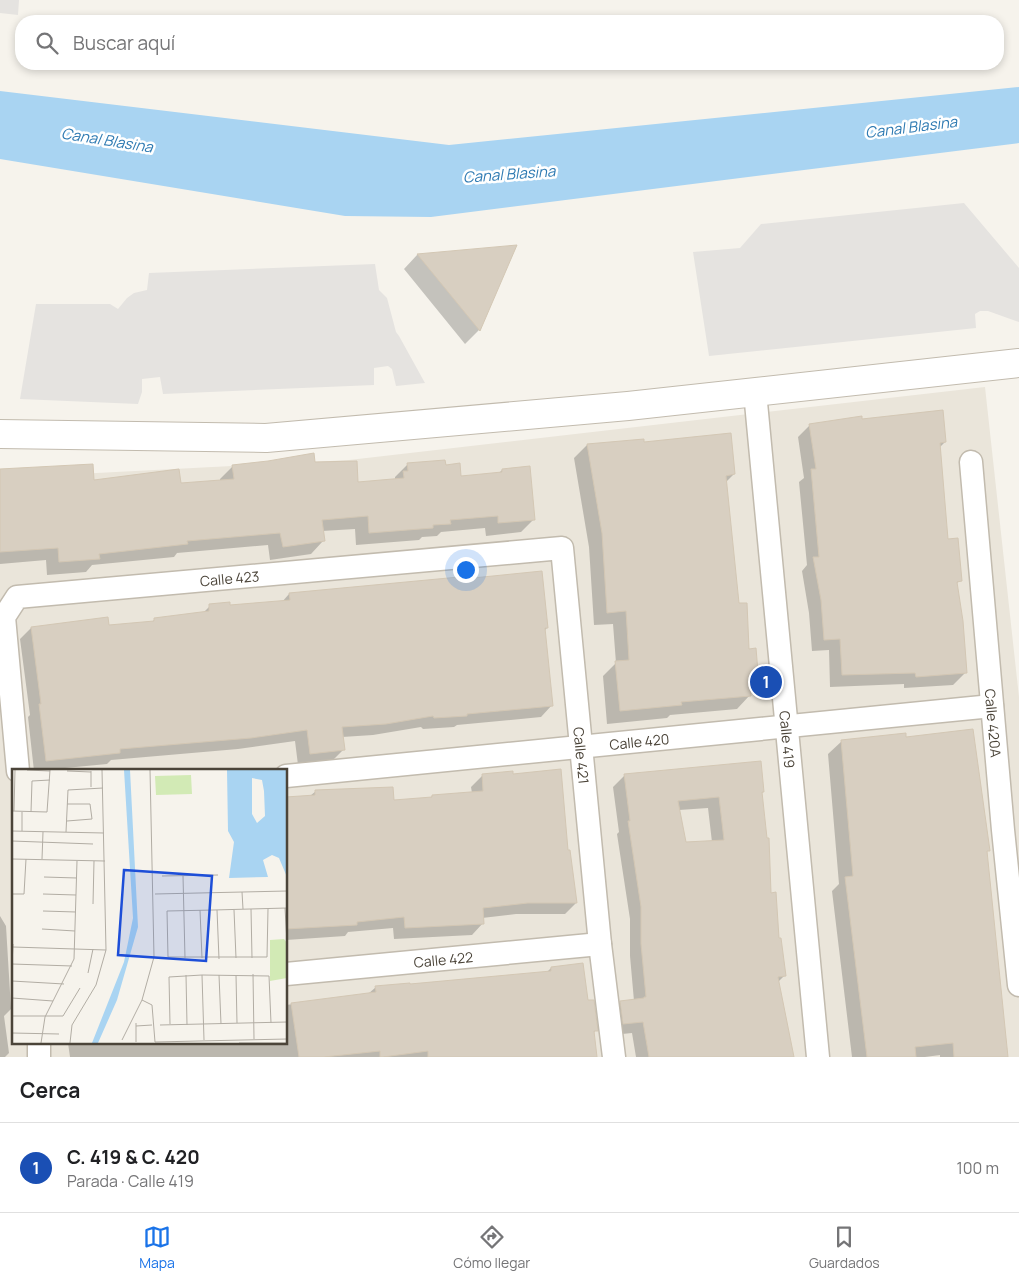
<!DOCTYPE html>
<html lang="es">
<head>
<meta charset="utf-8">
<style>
  body { margin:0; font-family:Manrope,sans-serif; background:#f2f2f2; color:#202124 }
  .you { position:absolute; left:465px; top:569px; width:18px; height:18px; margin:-12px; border:4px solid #fff; border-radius:50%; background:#1a73e8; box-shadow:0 0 0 8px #1a73e833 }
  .badge { display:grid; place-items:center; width:32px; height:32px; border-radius:50%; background:#1a73e8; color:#fff; font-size:16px; font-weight:700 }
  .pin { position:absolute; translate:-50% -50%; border:2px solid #fff; box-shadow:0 1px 5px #0006 }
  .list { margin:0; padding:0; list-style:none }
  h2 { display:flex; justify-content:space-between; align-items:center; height:65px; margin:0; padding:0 20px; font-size:21px }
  h2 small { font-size:16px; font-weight:400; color:#757577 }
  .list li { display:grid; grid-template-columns:32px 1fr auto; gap:15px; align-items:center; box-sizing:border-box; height:90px; padding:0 20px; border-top:1px solid #e0e0e0 }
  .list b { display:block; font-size:19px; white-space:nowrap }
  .list p { margin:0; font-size:16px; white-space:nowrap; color:#757577 }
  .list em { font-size:16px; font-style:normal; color:#757577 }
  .icon { flex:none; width:28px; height:28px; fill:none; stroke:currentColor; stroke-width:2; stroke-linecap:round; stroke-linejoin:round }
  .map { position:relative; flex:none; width:1019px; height:1057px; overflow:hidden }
  .search { position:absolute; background:#fff; box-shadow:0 2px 8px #0003; left:15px; right:15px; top:15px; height:55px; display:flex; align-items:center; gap:12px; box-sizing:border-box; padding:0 18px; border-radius:20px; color:#757577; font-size:19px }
  .sheet { height:155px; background:#fff }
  nav { display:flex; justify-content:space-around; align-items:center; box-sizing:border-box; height:70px; border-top:1px solid #e0e0e0; background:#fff; font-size:14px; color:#757577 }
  nav a { display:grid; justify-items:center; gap:2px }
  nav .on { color:#1a73e8 }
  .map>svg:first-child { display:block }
  .residential { fill:#eae5da; fill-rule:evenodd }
  .parking { fill:#e5e3e0 }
  .water { fill:#a9d4f2 }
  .shadow { fill:#0003; fill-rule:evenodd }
  .building { fill:#d8cfc1; stroke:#d3c7b4; fill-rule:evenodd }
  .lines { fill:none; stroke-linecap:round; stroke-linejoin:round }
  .minor-casing { stroke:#c2bbae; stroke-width:25 }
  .tertiary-casing { stroke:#c2bbae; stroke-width:30 }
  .minor { stroke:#fff; stroke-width:22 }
  .tertiary { stroke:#fff; stroke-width:28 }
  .labels { text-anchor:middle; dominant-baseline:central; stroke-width:5; stroke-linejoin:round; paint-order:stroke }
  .street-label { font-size:14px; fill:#4b4439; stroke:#fff }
  .water-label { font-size:15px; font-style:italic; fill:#2e7ab2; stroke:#fff }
  .inset-road { fill:none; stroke:#b2ada4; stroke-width:1 }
  .view { fill:#1d4ed8; fill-opacity:0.15; stroke:#1d4ed8; stroke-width:2.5 }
  .inset-edge { fill:none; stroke:#4b4439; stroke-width:2.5 }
</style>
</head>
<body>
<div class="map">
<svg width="1019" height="1057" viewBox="0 0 1019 1057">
  <rect width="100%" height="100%" fill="#f6f3ec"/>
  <path class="residential" d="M985,387L1019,697V1057H0V478L349,460ZM14,771H286V1043H14Z"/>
  <path class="parking" d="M0,0H19L18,15L0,13Z
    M964,203L1019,268V322L988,311H980L975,314L976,328L709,356L693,252L740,248L761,224Z
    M375,264L379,290L387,298L396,332L399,336L425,383L396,386L392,369L388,366L374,368V385L163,394L160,377L142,379V392L138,404L20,399L36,304H110L118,309L127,298L134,293L147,290L149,273Z"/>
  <path class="water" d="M1019,87V143L431,217L345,216L0,159V91L449,145Z"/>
  <path class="shadow" d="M515,246L479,330L465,344L404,269L417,255Z
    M861,420L945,442L940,447L947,540L960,580L956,584L965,673L953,685L904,688V684L830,687L829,650L812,651L809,613L802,571L807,565L799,482L804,478L798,437L810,425Z
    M643,444L734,474L726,482L738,605L747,650L758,683L750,692V695L737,709L670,715L667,718L607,724L603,676L616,663L613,624L594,625L589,547L574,458L587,445Z
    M314,464L357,484L395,480V477L408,464L445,466L460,477L498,474L502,470L534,519L521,532L486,536L485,528L441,532L437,536L422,537L419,540L356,545L355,529L322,531L323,541L311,554L270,560L268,545L177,553L174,557L92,565L86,572L47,575L46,560L0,564V470L93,482L180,484L220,482V479L233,466Z
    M472,579L547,628L544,631L552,705L541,717L457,725L454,727L423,729L421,727L373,735L342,737L344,749L332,761L298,765L295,741L238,749L111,760L107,764L34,771L28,717L30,715L20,639L31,628L107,626L152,622L155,619L202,614L210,606L229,607L282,602L289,594Z
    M905,739L988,850L986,853L1006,1057H940V1055L925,1057H852L832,891L839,884L828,754L842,741Z
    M625,775L763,792L761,794L770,894L784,976L778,982L793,1057H636L632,1033L612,1035L609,1014L621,1002L634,1001L630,956V919L617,834L619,832L613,787ZM708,808L712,842L684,843L679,810Z
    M482,776L567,852L576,903L565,914H516L482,918L483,923L472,935L394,939L393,928L348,932L345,936L286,940V798L310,796L316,791L393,802L430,799L432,796L472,793L471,787Z
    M0,916L6,926L11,1009L4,1016L9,1053L5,1057H0Z
    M551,968L586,1002L596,1030L593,1033L596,1057H70L68,1043H286V1005L368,994L376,987L546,973Z"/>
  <path class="building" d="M517,245L480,331L417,254Z
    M943,410L946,442L940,443L948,539L958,538L962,581L957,582L963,621L967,673L916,677L915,673L842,675L840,639L824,640L821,600L813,557H819L811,469H816L809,424L862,416V419Z
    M731,433L735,474L726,476L739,603H747L749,649L756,648L759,684H750L751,696L681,702L682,705L620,711L615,661L629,660L626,611L607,613L602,533L587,444L644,439V442Z
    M314,453L315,462L357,461L358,482L404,478L403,471H408L407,463L445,460L446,465L460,463L461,476L502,472V469L530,466L535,520L498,523V516L450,520L451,524L433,525V528L369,533L368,516L322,520L325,541L283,547L280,533L187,541L188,544L99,554L100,559L59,562L58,548L0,552V469L93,464L94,480L179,469L181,483L234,479L232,465L268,461Z
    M471,569L473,578L542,571L548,628H545L553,706L467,714V716L434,718L433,716L386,724L342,727L345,750L310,754L307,730L251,738L120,749V753L46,761L39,704H41L31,627L108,617L109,625L154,621V618L209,611V604L230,602V605L290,600L289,593L459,577Z
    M973,729L990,851H987L1008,1057H954L953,1043L915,1047L916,1057H867L845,877L853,876L841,740L906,733V737Z
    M761,761L764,792H762L767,838H769L771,893L776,892L779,938H781L786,976L778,977L794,1057H649L643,1022L623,1024L620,1001L644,998V997H646L641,944V907L628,821H630L624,774ZM719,797L724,840L686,842L678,801Z
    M561,769L568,850H570L577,903H528L483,908L484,924L405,928L404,917L357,922V925L286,929V797L315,795V790L393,787L394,800L432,797V795L483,791L482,774L513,771V774Z
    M583,963L588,1000H594L598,1031H594L597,1057H428V1051L383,1057H380V1051L324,1057H299L291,1003L376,992L375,986L410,983V984L551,971V967Z"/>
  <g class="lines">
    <defs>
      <g id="minor">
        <path id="s1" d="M755,392L818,1057"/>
        <path id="s2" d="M971,462L1003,830L1019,985"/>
        <path id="s3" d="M18,771L4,617L17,597L562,548L600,944L614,1057"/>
        <path id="s4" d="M286,776L992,706"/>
        <path id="s5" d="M286,974L600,944"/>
        <path d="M39,1043V1057"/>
      </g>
      <path id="tertiary" d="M0,434L266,438L628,406L1019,363"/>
    </defs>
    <use href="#minor" class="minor-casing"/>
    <use href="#tertiary" class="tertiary-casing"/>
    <use href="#minor" class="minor"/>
    <use href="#tertiary" class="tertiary"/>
  </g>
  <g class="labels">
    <g class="street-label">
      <text stroke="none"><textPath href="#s3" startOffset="392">Calle 423</textPath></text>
      <text stroke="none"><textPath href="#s2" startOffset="262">Calle 420A</textPath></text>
      <text stroke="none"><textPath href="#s1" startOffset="349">Calle 419</textPath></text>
      <text stroke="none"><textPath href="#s4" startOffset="355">Calle 420</textPath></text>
      <text stroke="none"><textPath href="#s3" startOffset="934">Calle 421</textPath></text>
      <text stroke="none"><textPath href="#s5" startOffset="158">Calle 422</textPath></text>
    </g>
    <g class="water-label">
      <text transform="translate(911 127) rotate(-7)">Canal Blasina</text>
      <text transform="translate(107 140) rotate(9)">Canal Blasina</text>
      <text transform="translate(509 174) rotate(-4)">Canal Blasina</text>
    </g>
  </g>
  <g transform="translate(12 769)">
    <rect width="275" height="275" fill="#f6f3ec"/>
    <path d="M179,6L180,25L144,26L143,7ZM272,170L275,174V209L258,212V171Z" fill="#d2eab5"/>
    <path d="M112,1H118L126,158L105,231L86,274H80L112,193L121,149ZM215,1H275V108L267,89L260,86L251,91L256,108L217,109L222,73L216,62ZM240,9L250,11L252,22L253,47L245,54L240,45Z" fill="#a9d4f2" fill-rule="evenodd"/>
    <path class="inset-road" d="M15,1L38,2M55,2L79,3M79,2V18M0,42L35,43L38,1M2,42L3,1M19,43L20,12L38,11M55,52L80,50L78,35H55M0,62L92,64M10,62V43M54,63L56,21L91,19M0,72L81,75M0,90L93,92M30,90L31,63M150,107L206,106M171,107L173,189M32,108L65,109M230,123L231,140M0,125H12L14,90M31,125L64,126M143,125L275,122M81,135L82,92M273,139L275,173M239,140L240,189M256,140L255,188H156L155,142L202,141L275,139M188,141L190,189M205,141L207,190M222,141L224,189M31,142L64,143M30,160L63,162M1,178L94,181M0,195L60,197M0,196L1,175M76,204L81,180M241,205L242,270M174,206L175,256M190,206L192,271M207,206L209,255M224,206L225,254M0,212L52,215M275,213V230M0,229L41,232M130,231L140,236L143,273L275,270M0,247H51L68,219M124,254V273M158,255L157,208L190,206L257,207L259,254M148,256L275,253M124,257L140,256M0,264L47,265M110,271L130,231L142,188L138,1M29,274L33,248L62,190L65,92M58,274L60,256L84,216L94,181L90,1M227,274H275"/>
    <path class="view" d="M112,101L200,107L194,192L106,186Z"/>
    <rect width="275" height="275" class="inset-edge"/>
  </g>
</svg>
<div class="you"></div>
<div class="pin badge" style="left:766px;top:682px;background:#1a4fb4">1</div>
<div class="search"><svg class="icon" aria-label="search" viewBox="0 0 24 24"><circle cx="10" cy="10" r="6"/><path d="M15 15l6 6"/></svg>Buscar aquí</div>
</div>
<section class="sheet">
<h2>Cerca<small></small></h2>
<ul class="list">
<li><span class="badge" style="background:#1a4fb4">1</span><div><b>C. 419 &amp; C. 420</b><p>Parada · Calle 419</p></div><em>100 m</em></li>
</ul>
</section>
<nav>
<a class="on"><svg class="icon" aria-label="map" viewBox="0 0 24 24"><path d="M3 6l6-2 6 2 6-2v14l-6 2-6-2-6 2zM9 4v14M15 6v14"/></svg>Mapa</a>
<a><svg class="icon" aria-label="directions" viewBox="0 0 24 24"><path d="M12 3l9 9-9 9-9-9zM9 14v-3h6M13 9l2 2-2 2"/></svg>Cómo llegar</a>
<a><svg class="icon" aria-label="saved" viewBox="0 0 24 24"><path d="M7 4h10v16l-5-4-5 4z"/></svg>Guardados</a>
</nav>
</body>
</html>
